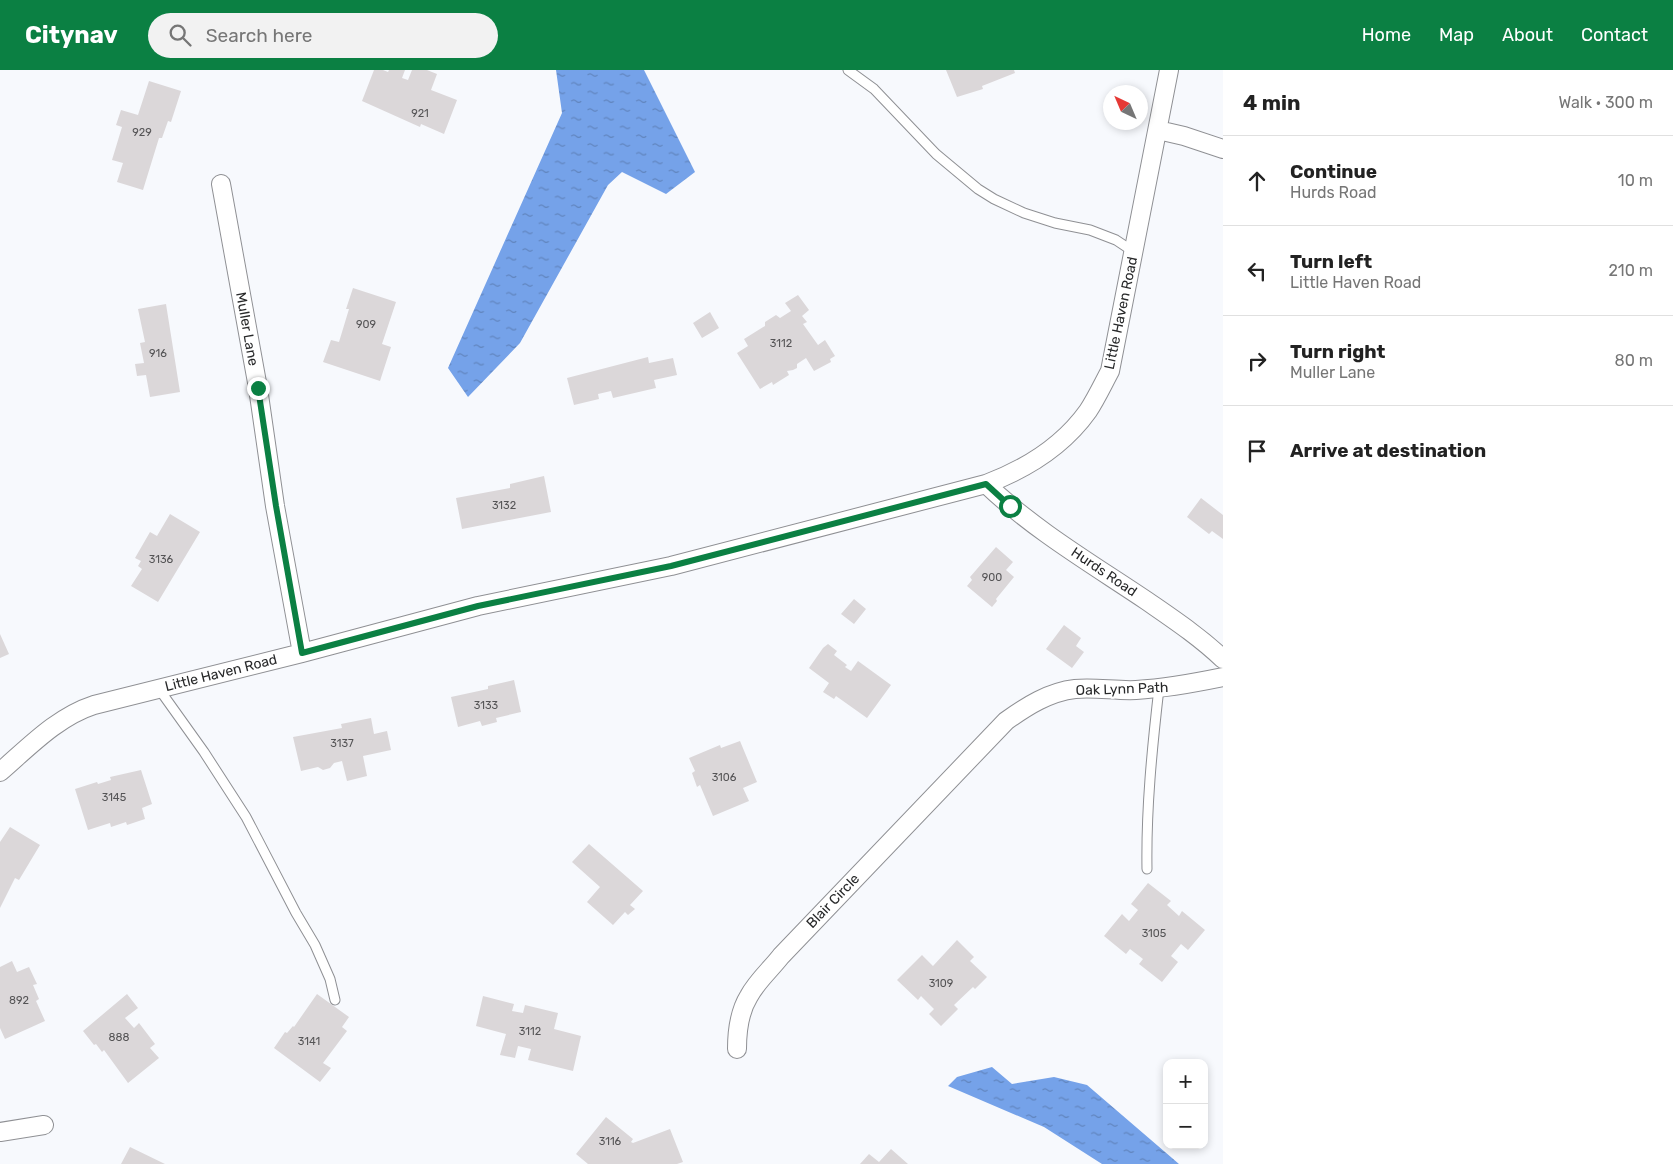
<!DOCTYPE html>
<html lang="en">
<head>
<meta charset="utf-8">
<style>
  body { margin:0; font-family:Rubik,sans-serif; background:#f2f2f2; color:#222 }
  .controls { position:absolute; right:15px; bottom:15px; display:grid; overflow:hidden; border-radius:10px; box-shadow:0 2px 8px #0003 }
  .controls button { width:45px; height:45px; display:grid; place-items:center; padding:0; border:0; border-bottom:1px solid #e0e0e0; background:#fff; color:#222; font:25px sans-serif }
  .compass { position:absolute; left:1103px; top:15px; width:45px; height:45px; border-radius:50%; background:#fff; box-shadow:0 2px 8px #0003; rotate:316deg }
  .stop { position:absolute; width:15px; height:15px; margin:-11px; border:4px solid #0b8043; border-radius:50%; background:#fff }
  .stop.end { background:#0b8043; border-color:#fff; box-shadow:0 1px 5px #0008 }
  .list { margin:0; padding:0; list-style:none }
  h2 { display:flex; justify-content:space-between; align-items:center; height:65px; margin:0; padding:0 20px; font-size:21px }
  h2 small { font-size:16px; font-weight:400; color:#767676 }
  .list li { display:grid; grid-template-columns:32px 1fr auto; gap:15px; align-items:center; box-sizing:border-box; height:90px; padding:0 20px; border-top:1px solid #e0e0e0 }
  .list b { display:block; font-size:19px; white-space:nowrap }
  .list p { margin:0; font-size:16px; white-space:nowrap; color:#767676 }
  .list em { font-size:16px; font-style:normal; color:#767676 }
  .icon { flex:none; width:28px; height:28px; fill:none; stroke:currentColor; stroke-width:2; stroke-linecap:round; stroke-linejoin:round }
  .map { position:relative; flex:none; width:1223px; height:1094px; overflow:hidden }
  header { display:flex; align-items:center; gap:30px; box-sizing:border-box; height:70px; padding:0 25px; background:#0b8043; color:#fff }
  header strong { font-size:24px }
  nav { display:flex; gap:28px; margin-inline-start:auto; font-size:18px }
  .search { width:350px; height:45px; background:#f2f2f2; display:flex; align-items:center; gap:12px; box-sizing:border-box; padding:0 18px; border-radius:28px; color:#767676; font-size:19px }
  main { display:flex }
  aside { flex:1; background:#fff }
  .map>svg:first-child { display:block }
  .water { fill:url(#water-ripples) }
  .building { fill:#dbd7d9 }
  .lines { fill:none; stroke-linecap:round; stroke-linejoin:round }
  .lane-casing { stroke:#8f9094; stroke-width:11 }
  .street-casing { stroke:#8f9094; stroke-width:20 }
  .lane { stroke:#fff; stroke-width:9 }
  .street { stroke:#fff; stroke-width:18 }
  .route { stroke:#0b8043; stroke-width:6 }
  .labels { text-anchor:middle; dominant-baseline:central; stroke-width:4.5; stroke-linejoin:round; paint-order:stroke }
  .number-label { font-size:11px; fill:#555456 }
  .street-label { font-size:14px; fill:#28292a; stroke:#fff }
</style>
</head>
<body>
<header>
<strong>Citynav</strong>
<div class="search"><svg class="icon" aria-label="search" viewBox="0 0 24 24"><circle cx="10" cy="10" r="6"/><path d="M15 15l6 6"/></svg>Search here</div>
<nav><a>Home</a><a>Map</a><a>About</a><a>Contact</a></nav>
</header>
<main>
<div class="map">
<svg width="1223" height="1094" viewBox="0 0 1223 1094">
  <defs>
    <pattern id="water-ripples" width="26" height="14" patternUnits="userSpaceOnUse" patternTransform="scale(1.25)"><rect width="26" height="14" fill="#75a2e9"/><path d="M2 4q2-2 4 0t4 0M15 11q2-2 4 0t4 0" fill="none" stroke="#6084bd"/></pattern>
  </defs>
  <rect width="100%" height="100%" fill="#f7f9fd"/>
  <path class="water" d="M556,0H644L695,102L666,124L622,102L608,115L520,273L468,327L448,298L562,43Z
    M992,997L1012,1014L1054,1007L1087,1015L1179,1094H1102L1044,1057L948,1016L957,1007Z"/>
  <path class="building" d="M374,0H383L388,2L389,0H405L402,8L408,10L412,0H427L437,4L431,20L457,30L444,64L421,54L420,57L362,31Z
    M946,0H1014L1015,3L982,16L983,19L957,27Z
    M149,11L181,21L171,52L168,51L162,68H159L143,120L117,112L123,93L112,90L122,57L116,55L121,40L138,45Z
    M353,218L396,232L382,274L391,277L380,311L323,292L331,270L339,272L349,239H346Z
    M798,225L809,240L802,246L807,252L803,254L818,275L825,270L835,286L830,289L831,292L814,301L806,288L797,294V298L793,300L787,301L789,305L773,315L772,312L760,319L737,283L748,276L744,269L765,256V252L776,245L780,248L791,241L785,233Z
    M166,234L180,322L150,327L146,305L137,306L135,294L144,293L140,273L145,272L138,239Z
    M710,242L719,258L702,268L693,253Z
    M648,287L649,293L673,288L677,305L654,310L656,318L613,328L611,321L598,324L599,329L574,335L567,308Z
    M544,406L551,442L462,459L456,428L510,418V414Z
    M1201,428L1223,445V469L1212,461L1209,464L1187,447Z
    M170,444L200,462L158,532L131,516L142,499L138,496L141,491L135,488L150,462L157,466Z
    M996,477L1013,492L1006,500L1014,507L996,529L997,531L992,537L967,516L972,510L970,507Z
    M854,529L866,539L854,554L841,544Z
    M1064,555L1081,568L1076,576L1084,582L1072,598L1046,579Z
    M0,564L9,584L0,588Z
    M828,574L837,581L834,585L847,595L845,597L851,601L858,591L891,615L867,648L836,626L834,629L823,622L829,613L809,598L823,578Z
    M514,610L521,642L496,648L497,652L482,656L480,651L458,657L451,627L488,619V616Z
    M371,648L374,664L387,661L391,680L363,686L367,706L347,711L342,691L334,693L330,698L323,700L318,697L301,701L293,667L342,658L341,654Z
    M740,671L757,712L743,718L749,731L713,746L700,715L697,717L692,703L695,701L689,688L720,675L721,678Z
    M141,700L152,734L142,738L145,749L127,755L126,752L111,757L110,753L88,760L75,719L97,712L98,714L111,710L110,707Z
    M10,757L40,775L19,810L15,808L0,838V772Z
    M589,774L643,821L630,835L635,839L628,845L625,842L613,855L587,832L600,817L572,792Z
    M1148,813L1171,831L1167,835L1179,846L1182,841L1205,860L1188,880L1181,874L1171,886L1178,892L1162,912L1139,894L1143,889L1130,879L1126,884L1104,866L1122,844L1129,851L1138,840L1131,834Z
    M957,870L974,887L970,891L987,907L975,919L973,917L954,935L958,939L941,956L929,944L934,939L921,926L918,930L897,910L922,885L933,896Z
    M12,891L17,902L29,897L37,914L33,915L39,929L36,931L45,951L5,969L0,958V897Z
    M127,924L138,938L125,948L134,958L139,953L155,974L150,978L159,988L128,1013L104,980L102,982L96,974L94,975L83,961Z
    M317,924L349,947L342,957L347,961L323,993L331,998L320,1012L274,978L285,962L287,963L293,956L294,957Z
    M483,926L514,934L512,941L523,943L525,935L558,943L554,959L581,966L573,1001L528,990L531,979L518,976L515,988L500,985L506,964L476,956Z
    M606,1047L633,1069L631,1072L633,1073L670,1059L683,1092L677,1094H588L576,1084Z
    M130,1077L165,1094H121Z
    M891,1079L908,1094H860L869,1084L879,1092Z"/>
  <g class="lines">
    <defs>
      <path id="lane" d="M848,0L874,19L936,84L978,119L994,129L1024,143L1055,153L1090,160L1116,170L1134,182
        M159,619L204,682L246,747L296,843L315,875L330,909L335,930
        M1147,799C1146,739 1152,679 1159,618"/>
      <path id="street" d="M1158,60L1184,66L1223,79
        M221,114L258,318L275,436L302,583
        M986,414C1034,460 1092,494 1147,531C1173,549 1200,567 1223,589
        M0,702C29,677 57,647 94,635L302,583L478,536L671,496L986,414C1026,399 1063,376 1088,341C1096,329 1103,314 1110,301L1169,0
        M737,979C737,961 739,942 749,926C757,911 771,899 781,886L1006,651C1027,636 1049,622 1075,619C1095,617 1116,621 1136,620C1166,618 1194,613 1223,607
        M0,1062L44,1055"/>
    </defs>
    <use href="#lane" class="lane-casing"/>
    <use href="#street" class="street-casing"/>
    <use href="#lane" class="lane"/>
    <use href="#street" class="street"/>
  </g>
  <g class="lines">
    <path class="route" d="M258,318L276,436L302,583L478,536L671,496L986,414L1010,436"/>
  </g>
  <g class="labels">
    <g class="number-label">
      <text x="420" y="43">921</text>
      <text x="142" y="62">929</text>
      <text x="366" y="254">909</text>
      <text x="781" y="273">3112</text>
      <text x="158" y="283">916</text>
      <text x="504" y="435">3132</text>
      <text x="161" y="489">3136</text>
      <text x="992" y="507">900</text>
      <text x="486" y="635">3133</text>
      <text x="342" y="673">3137</text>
      <text x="724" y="707">3106</text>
      <text x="114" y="727">3145</text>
      <text x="1154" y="863">3105</text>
      <text x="941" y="913">3109</text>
      <text x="19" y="930">892</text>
      <text x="530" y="961">3112</text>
      <text x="119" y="967">888</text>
      <text x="309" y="971">3141</text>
      <text x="610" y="1071">3116</text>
    </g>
    <g class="street-label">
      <text transform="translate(1121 243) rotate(-78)">Little Haven Road</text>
      <text transform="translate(247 259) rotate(80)">Muller Lane</text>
      <text transform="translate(1104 502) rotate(34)">Hurds Road</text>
      <text transform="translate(221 603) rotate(-14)">Little Haven Road</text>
      <text transform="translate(1122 619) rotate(-2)">Oak Lynn Path</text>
      <text transform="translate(833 831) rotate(-46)">Blair Circle</text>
    </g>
  </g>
</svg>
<div class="controls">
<button>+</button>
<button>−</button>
</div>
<svg class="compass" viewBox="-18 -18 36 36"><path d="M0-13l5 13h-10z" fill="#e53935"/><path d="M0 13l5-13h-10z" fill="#767676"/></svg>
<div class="stop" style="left:1010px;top:436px"></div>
<div class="stop end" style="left:258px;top:318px"></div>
</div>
<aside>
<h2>4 min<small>Walk · 300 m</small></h2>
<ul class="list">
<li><svg class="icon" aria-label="ahead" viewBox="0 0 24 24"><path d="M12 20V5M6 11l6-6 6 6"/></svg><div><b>Continue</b><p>Hurds Road</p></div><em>10 m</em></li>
<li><svg class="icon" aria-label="left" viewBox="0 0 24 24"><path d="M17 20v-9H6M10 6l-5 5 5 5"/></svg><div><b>Turn left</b><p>Little Haven Road</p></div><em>210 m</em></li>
<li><svg class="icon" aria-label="right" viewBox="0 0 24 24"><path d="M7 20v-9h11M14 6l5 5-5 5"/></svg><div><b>Turn right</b><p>Muller Lane</p></div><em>80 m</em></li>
<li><svg class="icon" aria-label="arrive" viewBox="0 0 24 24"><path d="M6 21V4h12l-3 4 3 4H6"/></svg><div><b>Arrive at destination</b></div></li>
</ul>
</aside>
</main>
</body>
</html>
